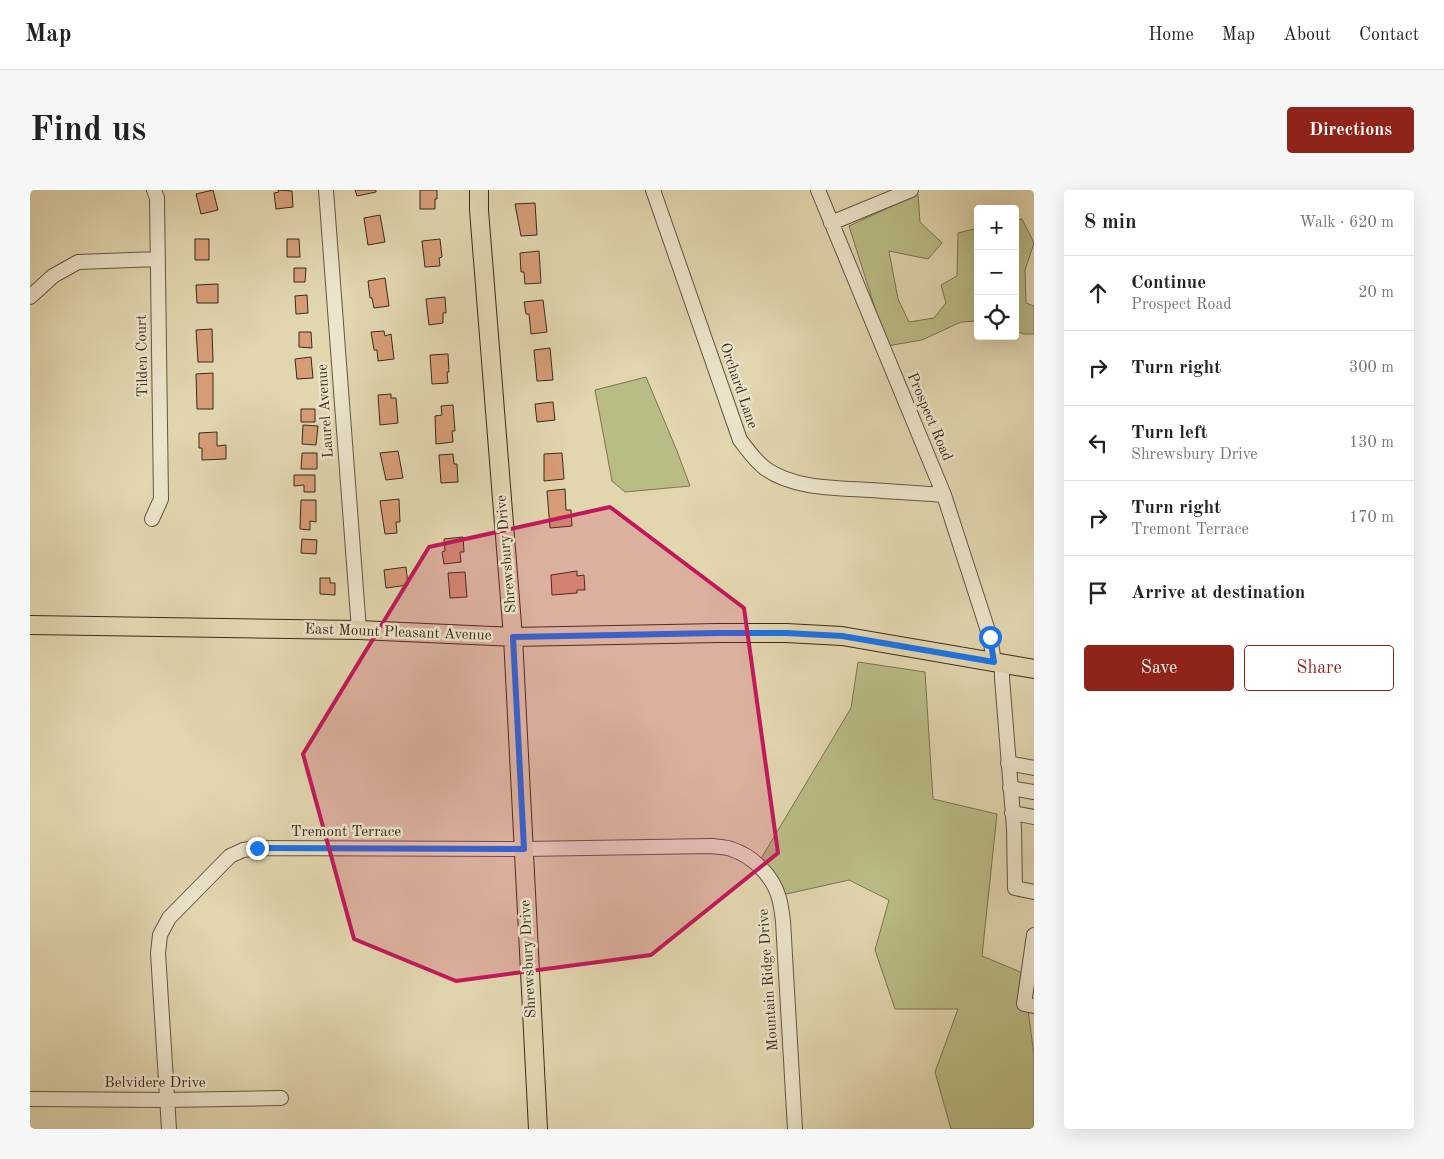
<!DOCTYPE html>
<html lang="en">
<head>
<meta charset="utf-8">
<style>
  body { margin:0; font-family:"Old Standard TT",serif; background:#f6f6f6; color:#222 }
  .controls { position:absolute; right:15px; top:15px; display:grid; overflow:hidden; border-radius:5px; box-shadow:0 5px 20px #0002 }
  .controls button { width:45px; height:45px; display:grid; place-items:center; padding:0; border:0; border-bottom:1px solid #e0e0e0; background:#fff; color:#222; font:25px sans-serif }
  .stop { position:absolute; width:15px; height:15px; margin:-11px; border:4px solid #1a73e8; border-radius:50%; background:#fff }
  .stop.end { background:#1a73e8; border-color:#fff; box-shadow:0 1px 5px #0008 }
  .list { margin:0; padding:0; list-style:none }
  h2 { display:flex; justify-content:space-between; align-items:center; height:65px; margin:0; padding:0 20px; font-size:21px }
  h2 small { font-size:16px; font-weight:400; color:#767676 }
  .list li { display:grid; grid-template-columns:32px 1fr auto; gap:15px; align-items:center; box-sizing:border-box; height:75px; padding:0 20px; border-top:1px solid #e0e0e0 }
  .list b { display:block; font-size:19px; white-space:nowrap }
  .list p { margin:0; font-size:16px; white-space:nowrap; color:#767676 }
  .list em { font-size:16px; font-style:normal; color:#767676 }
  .actions { display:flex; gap:10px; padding:15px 20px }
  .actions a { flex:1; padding:11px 0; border:1px solid #8f2418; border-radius:5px; text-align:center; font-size:18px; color:#8f2418 }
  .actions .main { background:#8f2418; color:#fff }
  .icon { flex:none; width:28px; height:28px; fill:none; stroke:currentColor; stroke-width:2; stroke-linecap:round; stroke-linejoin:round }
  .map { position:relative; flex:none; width:1004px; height:939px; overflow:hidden; border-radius:5px }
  header { display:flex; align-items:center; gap:30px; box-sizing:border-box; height:70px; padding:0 25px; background:#fff; border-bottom:1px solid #e0e0e0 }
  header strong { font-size:24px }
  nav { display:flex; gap:28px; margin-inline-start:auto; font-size:18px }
  .intro { display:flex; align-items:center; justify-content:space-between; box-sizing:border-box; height:120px; padding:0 30px }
  h1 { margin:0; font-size:35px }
  .button { padding:12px 22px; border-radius:5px; background:#8f2418; color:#fff; font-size:18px; font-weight:700 }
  main { display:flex; gap:30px; padding:0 30px }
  aside { flex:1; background:#fff; border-radius:5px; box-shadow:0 5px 20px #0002 }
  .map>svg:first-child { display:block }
  .green { fill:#babc86; stroke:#7a7452 }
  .building { fill:#d79d77; stroke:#392b1d }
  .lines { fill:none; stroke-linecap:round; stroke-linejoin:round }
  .minor-casing { stroke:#635642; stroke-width:16 }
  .major-casing { stroke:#392b1d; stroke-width:20 }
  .minor { stroke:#ece4cb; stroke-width:14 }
  .major { stroke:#e2d6af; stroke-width:18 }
  .route { stroke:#1a73e8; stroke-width:6 }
  .marked { fill:#c2185b; fill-opacity:0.2; stroke:#c2185b; stroke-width:4; stroke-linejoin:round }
  .labels { text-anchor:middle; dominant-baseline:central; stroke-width:5; stroke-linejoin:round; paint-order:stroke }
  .street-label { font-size:15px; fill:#392b1d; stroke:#ece4cb }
</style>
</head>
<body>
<header>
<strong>Map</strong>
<nav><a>Home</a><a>Map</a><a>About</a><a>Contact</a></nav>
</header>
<div class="intro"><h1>Find us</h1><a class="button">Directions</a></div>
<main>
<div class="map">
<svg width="1004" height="939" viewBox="0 0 1004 939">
  <rect width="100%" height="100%" fill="#e2d6af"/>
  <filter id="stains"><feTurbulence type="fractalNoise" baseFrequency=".004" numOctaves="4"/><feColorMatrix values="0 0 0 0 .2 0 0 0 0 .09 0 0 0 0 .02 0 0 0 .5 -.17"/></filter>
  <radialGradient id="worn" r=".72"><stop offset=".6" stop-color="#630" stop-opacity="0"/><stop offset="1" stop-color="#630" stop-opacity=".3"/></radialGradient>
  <path class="green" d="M888,4L890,32L912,53L898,69L859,61L868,109L879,132L904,128L916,113L911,95L927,86L928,43L948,38V131L931,132L892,150L857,156L819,36Z
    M992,29L1004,53L995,80L996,113L1004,116V144H993L985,140V30Z
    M616,187L647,261L660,296L595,302L582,291L565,200Z
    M828,472L895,482L903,609L967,624L952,766L993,783L1004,865V939H921L905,882L928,819H865L845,760L859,710L819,690L752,705L729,672L821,518Z"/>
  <path class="building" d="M183,0L188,20L171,24L166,4Z
    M248,0L262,1L263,17L246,19L244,3L249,2Z
    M325,0H346V2L327,6Z
    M390,0H407V9H405V19H390Z
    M505,13L507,45L491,46L485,14Z
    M350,25L355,52L338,55L334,28Z
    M165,49H179V70H165Z
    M257,49H269L270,67H257Z
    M410,49L412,67L409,68L410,76L395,77L392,51Z
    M509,61L511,93L495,94L494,82H491L490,63Z
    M264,78H276L275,92H264Z
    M355,88L359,116L344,118L342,108H340L338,91Z
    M188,94V113H167L166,95Z
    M277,105L278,123L266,124L265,106Z
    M415,107L416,123H413V133L399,135L396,109Z
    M513,110L517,142L501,144L499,124H496L494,112Z
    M182,139L183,172H168L166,140Z
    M354,141L355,146L361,144L364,169L348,171L347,160H344L341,142Z
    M269,142H281L282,158L269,157Z
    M520,158L523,190L507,191L504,160Z
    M418,164L419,182H417L418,193L402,194L400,165Z
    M281,167L283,188L267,189L265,169Z
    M183,183V219H167L166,184Z
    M361,204V208H366L368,233L350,235L348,205Z
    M523,212L525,230L507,232L505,214Z
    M423,215L425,241H422L423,252L406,254L405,226L412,225L411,216Z
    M271,219H285V232H271Z
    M273,235L288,236L286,255L272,254Z
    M187,242V256L196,255V269L172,270V258H169V243Z
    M368,261L373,288L356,290L350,263Z
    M272,263H287V279H271Z
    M532,263L534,289L514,291V264Z
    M423,264L424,274H427L428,292L411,293L409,265Z
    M264,285H285V302H274V295L264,296Z
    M535,299L536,320H541L542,336L520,338L517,301Z
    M369,309L370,332H366L367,343L355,344L350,311Z
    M271,310H286V332L280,331V340L270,339Z
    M433,347L434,362H430L431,372L414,374L412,362L415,361L414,349Z
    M272,349L287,350L286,364L271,363Z
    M376,377L378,395L356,398L354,380Z
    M547,381V386L554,385L555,400H547V403L522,405L521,385Z
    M435,382L437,407L420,408L418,383Z
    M290,388H300V393H305V405L290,404Z"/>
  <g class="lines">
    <defs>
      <path id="minor" d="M296,0L329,440
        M623,0L710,250C718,260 725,271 736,279C765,299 806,298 841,300C865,302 890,303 914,305
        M788,0L914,305L960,447L964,472
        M801,33L881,0
        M0,107L23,86L48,72L128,69
        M122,329L131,309L127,8L124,0
        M972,474V488L984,638L985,698L1004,702
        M978,573L1004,578
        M980,598L1004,602
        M982,623L1004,627
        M1004,745L994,814L1004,816
        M0,909L136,910L251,908
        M139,939L128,763L130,745L139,728L200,666L213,660L227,658L494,659L682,656C688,657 695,657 701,659C723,666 743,686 749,708C751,715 752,723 753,731L765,939"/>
      <path id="major" d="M449,0V20L483,447L508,939
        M0,435L329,440L483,447L688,443H756L812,446L1004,479"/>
    </defs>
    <use href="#minor" class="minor-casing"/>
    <use href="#major" class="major-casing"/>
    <use href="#minor" class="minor"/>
    <use href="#major" class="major"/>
  </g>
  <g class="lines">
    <path class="route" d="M227,658L494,659L483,447L688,443H756L812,446L964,472L960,447"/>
  </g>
  <path class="marked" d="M580,317L714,418L748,663L621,765L426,791L324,749L273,564L399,357Z"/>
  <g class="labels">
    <g class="street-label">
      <text transform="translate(113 166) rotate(-91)">Tilden Court</text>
      <text transform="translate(708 196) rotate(71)">Orchard Lane</text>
      <text transform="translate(296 221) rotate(-94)">Laurel Avenue</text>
      <text transform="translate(899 227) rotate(67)">Prospect Road</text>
      <text transform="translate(477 364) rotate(-95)">Shrewsbury Drive</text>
      <text transform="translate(368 443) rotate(2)">East Mount Pleasant Avenue</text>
      <text x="316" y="642">Tremont Terrace</text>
      <text transform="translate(499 769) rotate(-93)">Shrewsbury Drive</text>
      <text transform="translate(739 790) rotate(-94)">Mountain Ridge Drive</text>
      <text x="125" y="893">Belvidere Drive</text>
    </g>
  </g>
  <rect width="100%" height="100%" filter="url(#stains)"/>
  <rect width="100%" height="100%" fill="url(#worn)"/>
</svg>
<div class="controls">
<button>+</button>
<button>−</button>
<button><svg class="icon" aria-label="locate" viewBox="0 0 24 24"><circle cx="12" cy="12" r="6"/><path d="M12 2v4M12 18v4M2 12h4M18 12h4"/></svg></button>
</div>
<div class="stop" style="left:960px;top:447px"></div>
<div class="stop end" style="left:227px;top:658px"></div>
</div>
<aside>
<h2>8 min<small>Walk · 620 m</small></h2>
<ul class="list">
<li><svg class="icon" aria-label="ahead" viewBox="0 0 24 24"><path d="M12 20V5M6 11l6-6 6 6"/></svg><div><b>Continue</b><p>Prospect Road</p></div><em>20 m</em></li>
<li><svg class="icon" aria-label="right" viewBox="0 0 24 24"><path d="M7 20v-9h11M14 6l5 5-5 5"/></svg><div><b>Turn right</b></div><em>300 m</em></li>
<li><svg class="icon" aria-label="left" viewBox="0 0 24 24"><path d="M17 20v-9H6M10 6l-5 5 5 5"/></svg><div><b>Turn left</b><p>Shrewsbury Drive</p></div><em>130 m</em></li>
<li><svg class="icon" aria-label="right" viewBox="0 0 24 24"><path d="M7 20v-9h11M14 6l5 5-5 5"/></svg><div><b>Turn right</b><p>Tremont Terrace</p></div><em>170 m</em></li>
<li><svg class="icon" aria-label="arrive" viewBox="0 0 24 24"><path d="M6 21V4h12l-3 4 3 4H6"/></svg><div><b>Arrive at destination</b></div></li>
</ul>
<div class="actions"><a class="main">Save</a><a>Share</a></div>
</aside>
</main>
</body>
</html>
